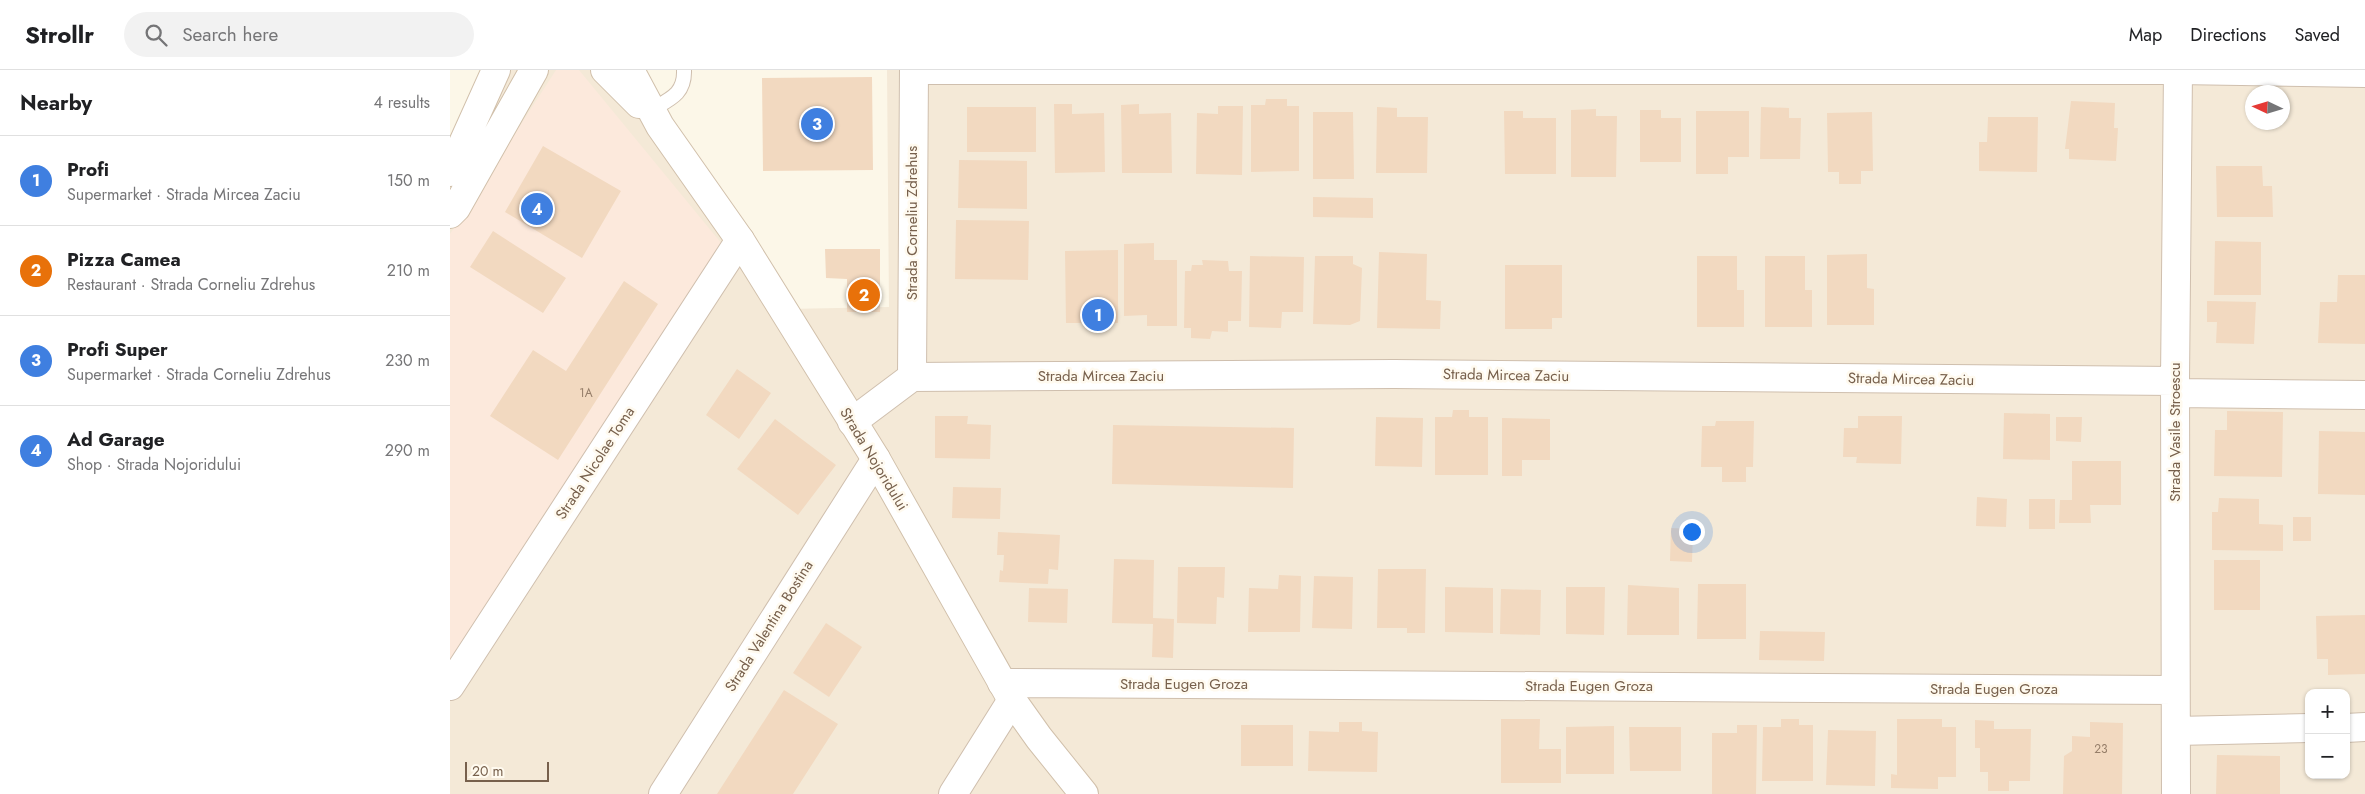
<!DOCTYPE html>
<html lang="en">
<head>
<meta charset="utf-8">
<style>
  body { margin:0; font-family:Jost,sans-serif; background:#f2f2f2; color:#202124 }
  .controls { position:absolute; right:15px; bottom:15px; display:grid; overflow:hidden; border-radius:10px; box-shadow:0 1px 4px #0004 }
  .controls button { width:45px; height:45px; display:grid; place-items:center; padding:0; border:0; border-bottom:1px solid #e0e0e0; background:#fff; color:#202124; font:25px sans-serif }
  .compass { position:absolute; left:1795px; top:15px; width:45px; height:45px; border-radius:50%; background:#fff; box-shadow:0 1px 4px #0004; rotate:274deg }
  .scale { position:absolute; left:15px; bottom:12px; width:84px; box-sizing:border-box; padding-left:5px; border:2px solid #77604c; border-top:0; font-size:14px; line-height:18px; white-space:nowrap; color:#77604c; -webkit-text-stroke:4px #fffaef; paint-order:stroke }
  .you { position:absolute; left:1241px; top:461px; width:18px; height:18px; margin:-12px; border:4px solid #fff; border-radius:50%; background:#1a73e8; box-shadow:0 0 0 8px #1a73e833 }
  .badge { display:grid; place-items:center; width:32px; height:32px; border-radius:50%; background:#0b8043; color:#fff; font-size:16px; font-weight:700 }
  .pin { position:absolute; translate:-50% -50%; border:2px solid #fff; box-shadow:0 1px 5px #0006 }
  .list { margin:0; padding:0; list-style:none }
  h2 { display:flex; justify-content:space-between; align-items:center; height:65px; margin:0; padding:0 20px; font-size:21px }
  h2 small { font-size:16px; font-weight:400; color:#757577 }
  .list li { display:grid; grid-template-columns:32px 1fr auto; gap:15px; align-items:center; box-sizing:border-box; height:90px; padding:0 20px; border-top:1px solid #e0e0e0 }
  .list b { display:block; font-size:19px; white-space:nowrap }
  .list p { margin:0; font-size:16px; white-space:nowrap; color:#757577 }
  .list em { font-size:16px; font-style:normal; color:#757577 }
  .icon { flex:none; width:28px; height:28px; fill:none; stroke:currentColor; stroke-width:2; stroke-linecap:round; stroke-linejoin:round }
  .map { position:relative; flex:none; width:1915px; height:724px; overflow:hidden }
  header { display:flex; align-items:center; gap:30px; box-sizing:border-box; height:70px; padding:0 25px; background:#fff; border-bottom:1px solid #e0e0e0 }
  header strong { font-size:24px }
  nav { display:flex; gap:28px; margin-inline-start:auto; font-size:18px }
  .search { width:350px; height:45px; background:#f2f2f2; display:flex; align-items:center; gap:12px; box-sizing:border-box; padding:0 18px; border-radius:28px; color:#757577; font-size:19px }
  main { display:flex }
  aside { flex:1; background:#fff }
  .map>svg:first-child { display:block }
  .residential { fill:#f4e9d7; fill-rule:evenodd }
  .commercial { fill:#fce9dc }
  .building { fill:#f2d9c0 }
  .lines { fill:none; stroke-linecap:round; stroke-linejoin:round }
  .lane-casing { stroke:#cfbfae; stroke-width:16 }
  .street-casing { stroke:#cfbfae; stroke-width:30 }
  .secondary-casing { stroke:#d1c0ab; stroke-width:30 }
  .lane { stroke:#fff; stroke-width:14 }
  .street { stroke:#fff; stroke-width:28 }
  .secondary { stroke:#fff; stroke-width:28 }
  .labels { text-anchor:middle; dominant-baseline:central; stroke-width:5; stroke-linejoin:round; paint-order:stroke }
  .number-label { font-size:12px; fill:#967e69 }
  .street-label { font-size:15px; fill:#77604c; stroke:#fffaef }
</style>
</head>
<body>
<header>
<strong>Strollr</strong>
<div class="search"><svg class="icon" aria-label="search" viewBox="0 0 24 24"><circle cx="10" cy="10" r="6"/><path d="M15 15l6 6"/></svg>Search here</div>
<nav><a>Map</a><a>Directions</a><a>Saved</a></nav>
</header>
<main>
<aside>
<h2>Nearby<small>4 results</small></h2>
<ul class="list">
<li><span class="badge" style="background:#3f7fe0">1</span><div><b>Profi</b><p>Supermarket · Strada Mircea Zaciu</p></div><em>150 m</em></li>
<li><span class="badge" style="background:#e8710a">2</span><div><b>Pizza Camea</b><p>Restaurant · Strada Corneliu Zdrehus</p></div><em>210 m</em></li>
<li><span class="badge" style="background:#3f7fe0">3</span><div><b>Profi Super</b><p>Supermarket · Strada Corneliu Zdrehus</p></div><em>230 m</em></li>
<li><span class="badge" style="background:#3f7fe0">4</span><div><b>Ad Garage</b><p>Shop · Strada Nojoridului</p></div><em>290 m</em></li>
</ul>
</aside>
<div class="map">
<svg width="1915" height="724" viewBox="0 0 1915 724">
  <rect width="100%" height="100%" fill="#fcf7e8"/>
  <path class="residential" d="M57,0H171L337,239L439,237L437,0H1915V724H0V100ZM1802,22H1832V52H1802ZM1859,623H1896V705H1859Z"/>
  <path class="commercial" d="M106,0H129L281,185L0,616V164Z"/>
  <path class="building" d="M422,7L423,100L313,101L312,8Z
    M816,29H837V36H849V101L801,102V35H815Z
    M1621,31L1665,33L1664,58H1668L1666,91L1619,89V79H1615Z
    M604,34H622V44L654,43L655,102L605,103Z
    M689,34V44L721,43L722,103H672L671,35Z
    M768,36H793L792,105L746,104L747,43L768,44Z
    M517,37H586V82H517Z
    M927,37L947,38V47H978L977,103H926Z
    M1311,37L1339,38V48H1351L1350,89H1310Z
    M1146,39V46H1167L1166,107H1121V40Z
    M1190,40H1211V48H1231V92H1190Z
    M1054,41H1073V48H1106V104H1055Z
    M1246,41H1299V87H1278V104H1246Z
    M863,42H903L904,109H863Z
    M1422,42L1423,101H1411V114H1389V102H1378L1377,43Z
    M1538,47H1588L1587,102L1529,101V72H1537Z
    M93,76L171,121L132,188L55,142Z
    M509,90L577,91V139L508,138Z
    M1766,96H1812L1813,116H1822L1823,147H1767Z
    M863,127L923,128V148L863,147Z
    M506,150L579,151L578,210L505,209Z
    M43,161L116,208L93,243L20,197Z
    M1765,171L1811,172V225H1764Z
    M704,173V190H727V256H697V245L674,246V174Z
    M375,179H430V242H397V209L376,208Z
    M668,180V253H616L615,181Z
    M929,182L977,184L976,230L991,231L990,259L927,258Z
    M1417,184V218L1424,219V255H1377V185Z
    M800,186L854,187L853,242H832L831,258L799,257Z
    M865,186H903V194L912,198L910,251L900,255L863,254Z
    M1247,186H1287V220H1294V257H1247Z
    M1315,186H1355V220H1362V257H1315Z
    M752,190L778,191L779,201H792L791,251H778V262L762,261L760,269L741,268V258H734L735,201H741L742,195H753Z
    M1055,195H1112V248H1102V259H1055Z
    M1888,205H1915V274L1868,273L1870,232H1887Z
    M174,211L208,234L108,390L40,346L83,280L116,301Z
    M1757,231L1806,232L1804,274L1766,273L1767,252H1757Z
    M287,299L321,323L289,369L256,345Z
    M1003,340H1019V347H1038V405H985V347H1002Z
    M1777,341L1833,342L1832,407L1764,406L1765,360H1777Z
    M1554,343L1600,344V390L1553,389Z
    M485,346H518L517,354L541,355L540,389L485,388Z
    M1408,346H1452L1451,394L1406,393L1407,387H1393L1394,358H1408Z
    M926,347L973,348L972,397L925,396Z
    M1606,347H1632L1631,372L1606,371Z
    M1052,348L1100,349V390H1072V406H1052Z
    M325,349L386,395L348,445L287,399Z
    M1266,351H1304L1303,397H1296V412H1272V397H1251L1252,356H1265Z
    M663,355L844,358L843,418L662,414Z
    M1869,361L1915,362V425L1868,424Z
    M1622,391H1671V435H1640L1641,453H1609L1610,430H1622Z
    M503,417L551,418L550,449L502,448Z
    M1527,427L1557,429L1556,457L1526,456Z
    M1769,428L1809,429V454L1833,455V481L1762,480V442H1768Z
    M1579,429H1605V459H1579Z
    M1843,447H1861V471H1843Z
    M1221,458L1243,459L1242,492L1220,491Z
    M548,462L610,465L608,500L599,499L598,514L549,512L550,500L553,501L554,485H547Z
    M664,489L704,490L703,548L724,549L723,588L702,587L703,554L662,553Z
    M1764,490H1810V540H1764Z
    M728,497H775L774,528L767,527L766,554L727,553Z
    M928,499H976L975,563H957V558H927Z
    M829,505L851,506L850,562H798L799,518L828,519Z
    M864,506L903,507L902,559L862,558Z
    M1248,514H1296V569H1247Z
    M1178,515L1229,518V565H1177Z
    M995,517L1043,518V563L995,562Z
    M1116,517H1155L1154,565L1116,564Z
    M579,518L618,519L617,553L578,552Z
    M1051,519L1091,520L1090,565L1050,564Z
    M1915,545V604L1878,605V589H1867L1866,546Z
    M376,553L412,577L379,627L343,603Z
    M1310,561L1375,562L1374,591L1309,590Z
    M334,620L388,654L343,724H267Z
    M1051,649H1090L1089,679H1111V713H1051Z
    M1331,649H1349V655H1363V711H1312L1313,657H1331Z
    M1447,649H1492V657H1506V707H1488V719L1441,718V704L1447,705Z
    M1525,650L1544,651V659H1581L1580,711H1559V721H1538V702H1530V678H1525Z
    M889,652H912V661L928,662L927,702L858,701L859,661L889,662Z
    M1640,652L1673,653L1672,724H1613L1614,686L1622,681V666L1640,667Z
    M791,655H843V696H791Z
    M1287,655H1307L1306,724H1262V663H1287Z
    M1164,656V704H1116V657Z
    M1179,657H1231V701H1180Z
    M1378,660L1426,661L1425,716L1376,715Z
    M1767,685L1830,686V724H1766Z"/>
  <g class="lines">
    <defs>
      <path id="lane" d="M201,40C220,29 235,24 234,0"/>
      <path id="street" d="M464,0H1728L1915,3
        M462,307L464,0
        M1725,323L1915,325
        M402,352L462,307L944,304L1725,311
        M552,613L1725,620
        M0,616L290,170
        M1896,658L1915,657
        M1726,661L1859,658
        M213,724L426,389
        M503,724L562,630
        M1726,724L1725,311L1728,0"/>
      <path id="secondary" d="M155,0L189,34
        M180,0L210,56L290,170L426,389L562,630L589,668L634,724
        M0,102L46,0
        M0,144L6,138L84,0"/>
    </defs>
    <use href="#lane" class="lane-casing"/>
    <use href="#street" class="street-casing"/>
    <use href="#secondary" class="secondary-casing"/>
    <use href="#lane" class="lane"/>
    <use href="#street" class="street"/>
    <use href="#secondary" class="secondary"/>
  </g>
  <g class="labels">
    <g class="number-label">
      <text x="136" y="323">1A</text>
      <text x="1651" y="679">23</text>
    </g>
    <g class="street-label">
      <text transform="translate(462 153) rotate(-90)">Strada Corneliu Zdrehus</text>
      <text transform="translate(1056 305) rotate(1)">Strada Mircea Zaciu</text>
      <text x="651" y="306">Strada Mircea Zaciu</text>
      <text transform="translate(1461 309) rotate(1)">Strada Mircea Zaciu</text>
      <text transform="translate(1725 362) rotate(-90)">Strada Vasile Stroescu</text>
      <text transform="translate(424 389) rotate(59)">Strada Nojoridului</text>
      <text transform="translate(145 393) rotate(-57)">Strada Nicolae Toma</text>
      <text transform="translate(319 556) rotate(-58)">Strada Valentina Bostina</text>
      <text x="734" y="614">Strada Eugen Groza</text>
      <text x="1139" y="616">Strada Eugen Groza</text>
      <text x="1544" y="619">Strada Eugen Groza</text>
    </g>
  </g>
</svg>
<div class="controls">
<button>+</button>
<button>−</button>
</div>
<svg class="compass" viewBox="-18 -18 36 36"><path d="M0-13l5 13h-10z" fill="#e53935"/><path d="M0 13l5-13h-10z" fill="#757577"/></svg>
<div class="scale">20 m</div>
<div class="you"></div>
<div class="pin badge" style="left:648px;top:245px;background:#3f7fe0">1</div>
<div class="pin badge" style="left:414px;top:225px;background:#e8710a">2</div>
<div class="pin badge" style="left:367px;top:54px;background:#3f7fe0">3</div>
<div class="pin badge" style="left:87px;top:139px;background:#3f7fe0">4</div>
</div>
</main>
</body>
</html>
